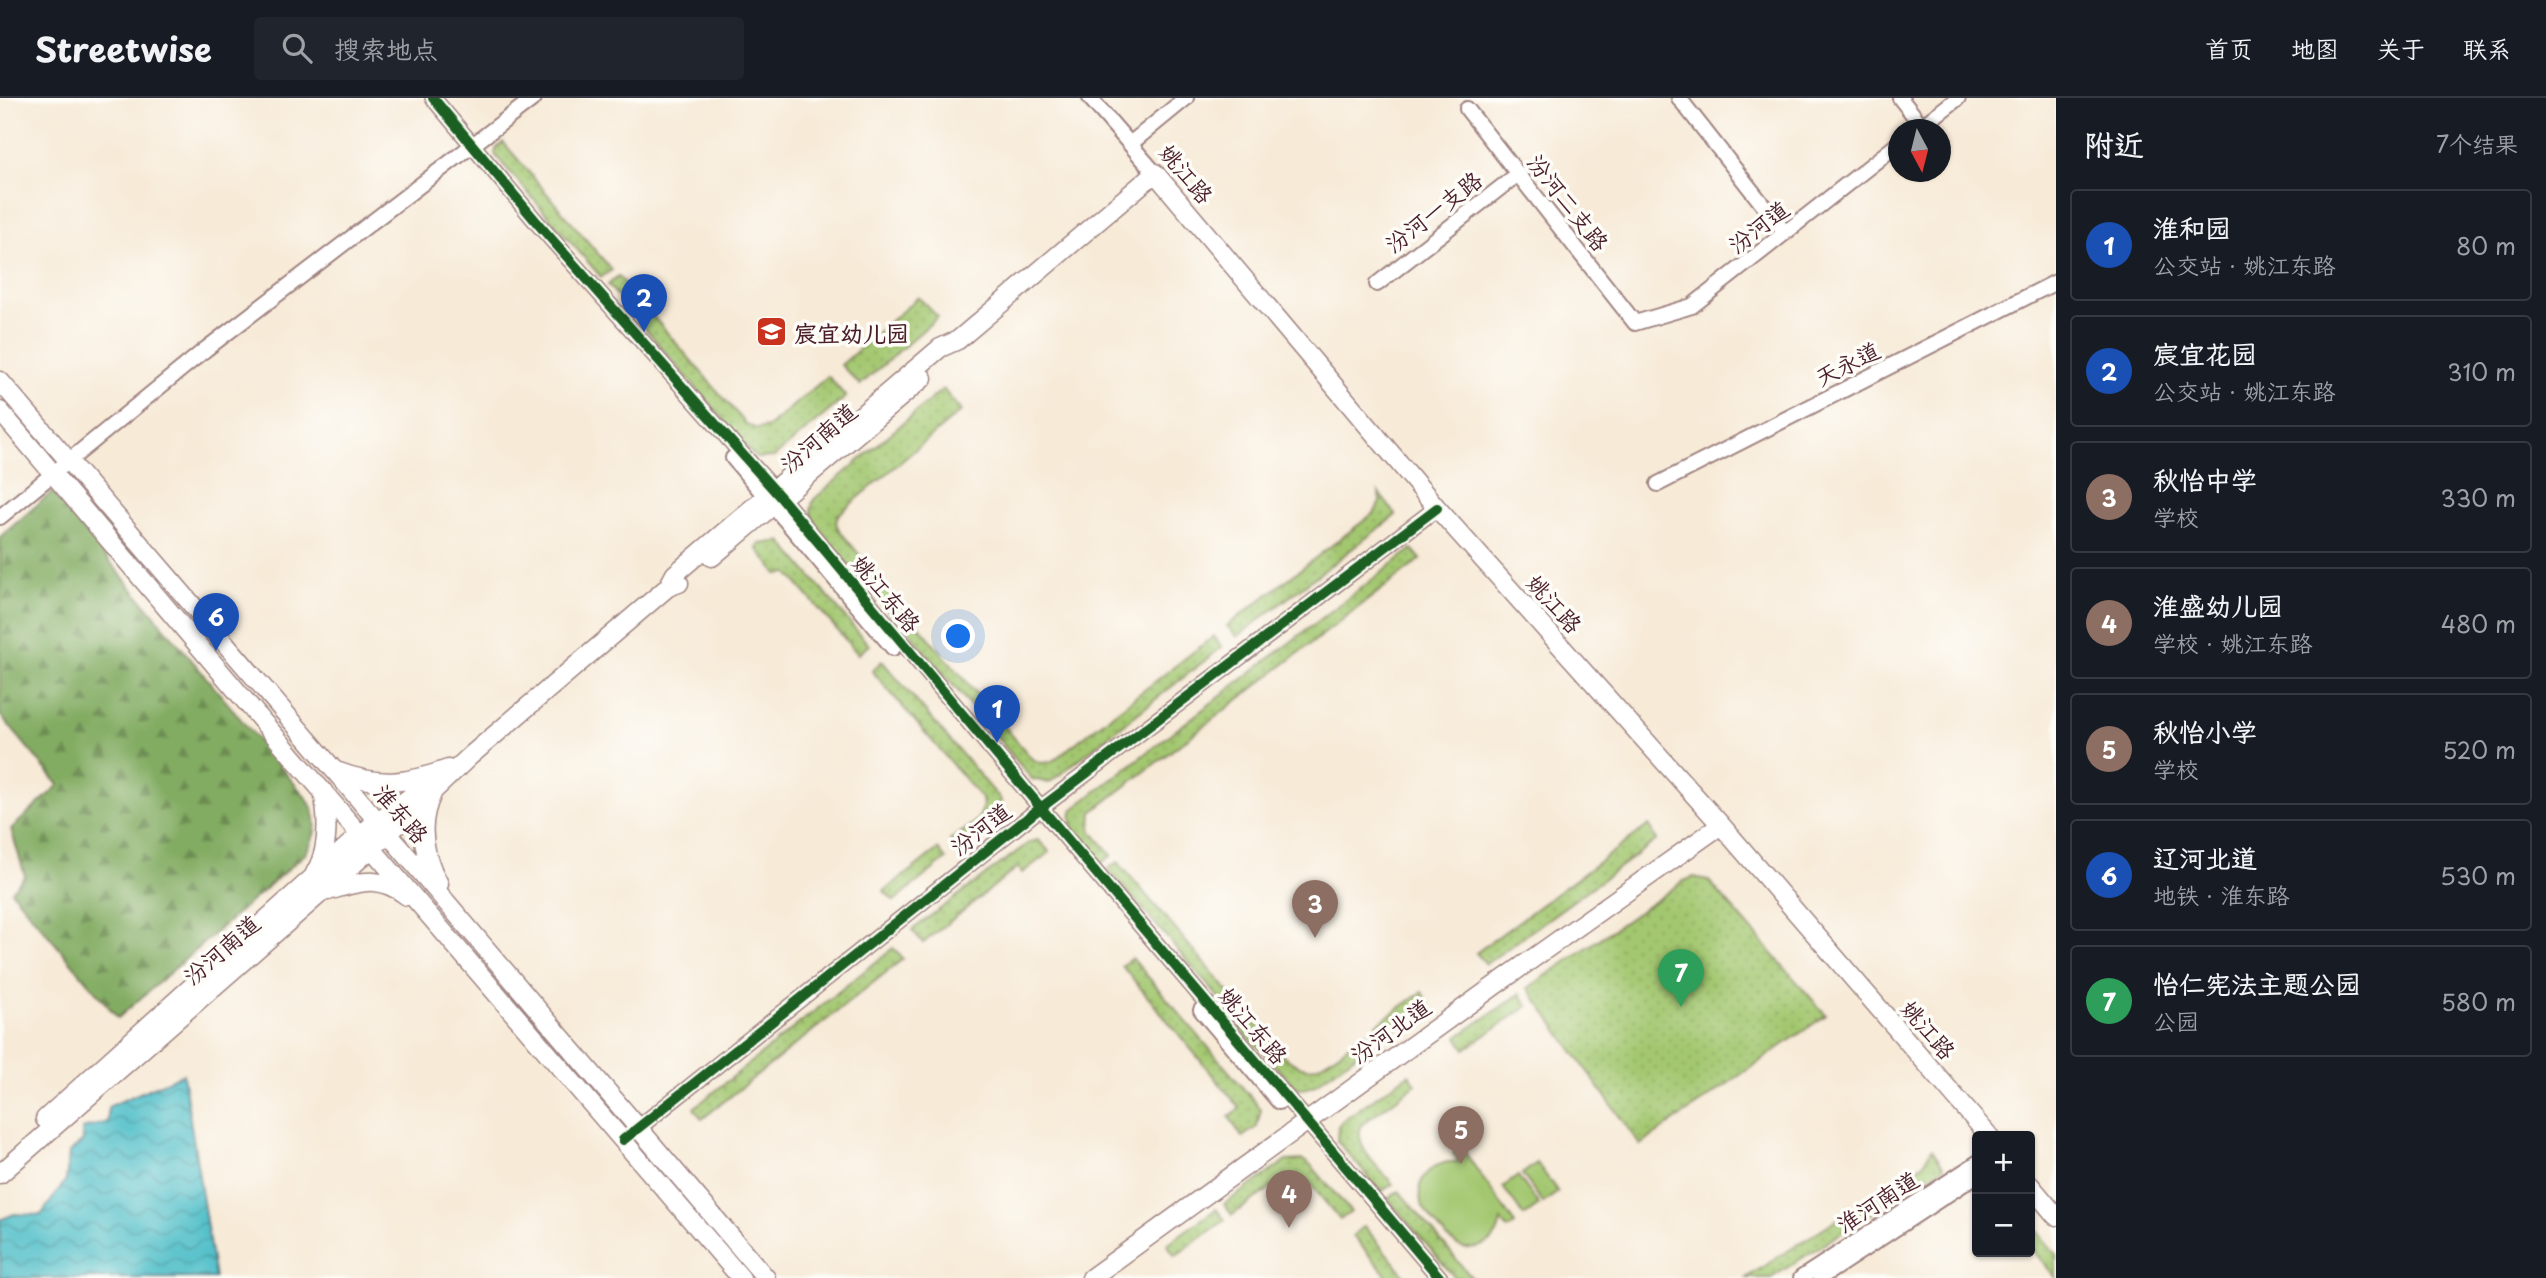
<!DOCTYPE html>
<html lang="zh">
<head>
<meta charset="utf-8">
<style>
  body { margin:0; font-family:"Playpen Sans","LXGW WenKai TC",sans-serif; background:#20242c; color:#f1f3f6 }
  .controls { position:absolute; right:21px; bottom:21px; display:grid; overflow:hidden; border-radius:7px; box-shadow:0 2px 5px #0004 }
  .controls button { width:63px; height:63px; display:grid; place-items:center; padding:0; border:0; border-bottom:2px solid #363941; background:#171b24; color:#f1f3f6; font:35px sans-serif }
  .compass { position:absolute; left:1888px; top:21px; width:63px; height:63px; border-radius:50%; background:#171b24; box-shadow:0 2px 5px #0004; rotate:173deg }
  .you { position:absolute; left:959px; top:539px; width:24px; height:24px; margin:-18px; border:5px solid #fff; border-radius:50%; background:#1a73e8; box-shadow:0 0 0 10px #1a73e833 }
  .badge { display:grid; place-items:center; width:46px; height:46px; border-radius:50%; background:#db2777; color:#fff; font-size:23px; font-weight:700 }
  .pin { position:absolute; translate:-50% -58px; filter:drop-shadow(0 2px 4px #0008) }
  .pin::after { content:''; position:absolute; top:37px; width:24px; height:21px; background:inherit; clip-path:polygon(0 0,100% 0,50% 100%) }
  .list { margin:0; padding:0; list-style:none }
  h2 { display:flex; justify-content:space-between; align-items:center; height:91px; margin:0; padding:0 28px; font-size:30px }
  h2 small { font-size:23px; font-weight:400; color:#9ea1a6 }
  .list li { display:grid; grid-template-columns:46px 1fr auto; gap:21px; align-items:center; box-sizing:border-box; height:112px; margin:0 14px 14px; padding:0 14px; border:2px solid #363941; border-radius:7px }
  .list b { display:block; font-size:26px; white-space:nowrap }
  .list p { margin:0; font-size:23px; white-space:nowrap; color:#9ea1a6 }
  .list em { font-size:23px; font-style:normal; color:#9ea1a6 }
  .icon { flex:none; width:38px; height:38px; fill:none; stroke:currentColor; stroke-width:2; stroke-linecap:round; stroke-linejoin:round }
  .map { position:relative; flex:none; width:2056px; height:1180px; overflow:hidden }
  header { display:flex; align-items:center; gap:42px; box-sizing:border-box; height:98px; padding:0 35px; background:#171b24; border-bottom:2px solid #363941 }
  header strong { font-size:33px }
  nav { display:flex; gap:38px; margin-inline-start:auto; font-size:24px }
  .search { width:490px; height:63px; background:#20242c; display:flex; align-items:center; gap:18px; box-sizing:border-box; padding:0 24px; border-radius:7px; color:#9ea1a6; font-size:26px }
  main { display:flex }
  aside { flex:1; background:#171b24 }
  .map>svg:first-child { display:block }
  .grass { fill:url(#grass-dots); stroke:#76734e; stroke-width:2 }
  .forest { fill:url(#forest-firs); stroke:#666646; stroke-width:2 }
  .garden { fill:#a3c770; stroke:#76734e; stroke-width:2 }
  .water { fill:url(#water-waves); stroke:#4e6f7a; stroke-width:2 }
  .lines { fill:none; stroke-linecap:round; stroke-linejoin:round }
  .minor-casing { stroke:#a08481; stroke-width:18 }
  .major-casing { stroke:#a08481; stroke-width:21 }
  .minor { stroke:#fff; stroke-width:14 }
  .major { stroke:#fff; stroke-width:18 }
  .cycleway-casing { stroke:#fdfcf7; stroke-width:15 }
  .cycleway { stroke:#1b5e20; stroke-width:10 }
  .labels { text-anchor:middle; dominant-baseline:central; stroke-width:7; stroke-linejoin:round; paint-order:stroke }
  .street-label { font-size:23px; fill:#4a1f2b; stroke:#fdfcf7 }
  .poi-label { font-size:23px; font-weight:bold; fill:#4a1f2b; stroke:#fdfcf7; text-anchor:start }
</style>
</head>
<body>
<header>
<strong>Streetwise</strong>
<div class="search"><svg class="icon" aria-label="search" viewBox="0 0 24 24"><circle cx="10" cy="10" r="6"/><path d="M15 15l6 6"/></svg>搜索地点</div>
<nav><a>首页</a><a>地图</a><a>关于</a><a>联系</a></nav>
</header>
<main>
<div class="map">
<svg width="2056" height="1180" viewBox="0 0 2056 1180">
  <defs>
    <pattern id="grass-dots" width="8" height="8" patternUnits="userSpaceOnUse" patternTransform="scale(1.75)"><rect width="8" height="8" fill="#a3c770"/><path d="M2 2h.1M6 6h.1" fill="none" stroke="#8eaa61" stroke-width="1.8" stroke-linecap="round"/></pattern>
    <pattern id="forest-firs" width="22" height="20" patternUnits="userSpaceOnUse" patternTransform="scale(1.75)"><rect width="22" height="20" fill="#82ac62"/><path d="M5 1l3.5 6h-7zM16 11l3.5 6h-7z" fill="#6c8b51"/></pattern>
    <pattern id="water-waves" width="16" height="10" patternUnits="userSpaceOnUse" patternTransform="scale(1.75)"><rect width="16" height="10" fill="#51bfc9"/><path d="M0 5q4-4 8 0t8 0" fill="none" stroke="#459ba3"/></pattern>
  </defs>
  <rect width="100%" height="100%" fill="#fdfcf7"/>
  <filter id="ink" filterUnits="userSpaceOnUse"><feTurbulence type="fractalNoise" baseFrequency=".0143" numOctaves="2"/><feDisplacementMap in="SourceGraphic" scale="14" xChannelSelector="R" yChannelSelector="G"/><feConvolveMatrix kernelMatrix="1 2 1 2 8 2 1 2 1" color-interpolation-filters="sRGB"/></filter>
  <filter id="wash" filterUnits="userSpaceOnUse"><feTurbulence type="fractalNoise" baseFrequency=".00686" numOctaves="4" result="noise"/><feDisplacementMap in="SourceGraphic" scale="28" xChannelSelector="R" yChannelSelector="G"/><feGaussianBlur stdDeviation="1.57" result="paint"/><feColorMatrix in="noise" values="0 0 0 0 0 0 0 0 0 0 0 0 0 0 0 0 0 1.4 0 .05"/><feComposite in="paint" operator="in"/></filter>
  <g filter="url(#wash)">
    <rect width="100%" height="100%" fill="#f7ead7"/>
    <path class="grass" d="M503,44L612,172L601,179L495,57L496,51Z
      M618,178L746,326L756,331L768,329L828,278L846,299L774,359L756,360L608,187Z
      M918,199L938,219L860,287L841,267Z
      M943,291L961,313L838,417L836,425L839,432L906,513L894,521L814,425C811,415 810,410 814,401Z
      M1379,395L1396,417L1237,539L1227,528L1375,414L1380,404Z
      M781,443L869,547L858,556L788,475L777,476L757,450L760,446Z
      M1412,451L1421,461L1092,714L1091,733L1112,757L1102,765C1088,750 1065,733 1073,711Z
      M914,522L1032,661L1041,665L1051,664L1214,538L1222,549L1049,685L1032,681L906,531Z
      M882,563L1001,702L1005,715L998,723L958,753L950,742C965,731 987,722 982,701L872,573Z
      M1649,727L1657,742L1486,866L1476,855Z
      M1038,742L1050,754L1022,775L1018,769L923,845L912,832L1030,744Z
      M938,751L946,761L894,803L884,793Z
      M1118,764L1239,906L1231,914L1108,771Z
      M1694,779L1708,782L1826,917L1640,1047L1528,890L1684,783Z
      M893,850L903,861L702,1021L694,1010Z
      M1132,860L1261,1011L1257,1029L1242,1039L1229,1019L1240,1010L1122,868Z
      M1422,894L1429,906L1386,937L1377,926Z
      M1520,896L1528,908L1465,951L1457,939Z
      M1252,921C1266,937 1291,977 1314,969C1330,964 1351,944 1365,934L1374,944L1313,988L1303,991L1294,988L1239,930Z
      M1409,976L1416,986L1361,1027C1354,1051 1379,1069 1393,1086L1381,1094L1337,1043L1338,1028L1343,1022Z
      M1932,1051L1944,1069L1771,1180H1746L1925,1064Z
      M1303,1062L1311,1067L1351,1114L1340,1122L1308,1083L1300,1079H1286L1232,1117L1224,1106L1286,1063Z
      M1399,1093L1472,1180H1455L1388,1101Z
      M1216,1111L1225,1122L1175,1158L1167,1146Z
      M2030,1125L2056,1156V1180L2030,1149Z
      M1364,1128L1407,1180H1389L1353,1138Z"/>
    <path class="forest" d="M52,394L308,702C320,722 317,737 305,756L118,920L11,793L25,778L11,731L59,687L0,617V439Z"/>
    <path class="garden" d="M1461,1049L1515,1126L1508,1131L1501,1123C1499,1133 1496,1140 1487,1145C1462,1160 1447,1141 1433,1123C1429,1117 1423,1111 1421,1104C1414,1078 1435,1062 1459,1064L1453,1055Z
      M1537,1065L1558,1094L1543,1105L1522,1076Z
      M1518,1078L1539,1107L1524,1118L1503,1089Z"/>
    <path class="water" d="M183,976L215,1180H0V1122L14,1116L41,1117L66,1082L69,1055L83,1043L82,1031L108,1024V1009Z"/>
  </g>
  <g filter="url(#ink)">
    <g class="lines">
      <defs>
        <path id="minor" d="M433,0L539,127L782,401L1041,710L1440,1180
          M1090,0L1155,75
          M1679,0L1785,135
          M1900,0L1922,28
          M1467,11L1635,225L1692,208L1898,46
          M1917,32L1958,0
          M1130,46L1186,0
          M1377,186L1518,76
          M733,360L893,550
          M1658,386L2056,184
          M0,419L206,251L534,0
          M1201,912L1279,1004
          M623,1042L1034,715L1437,410
          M1801,1180L1977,1065
          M1820,1180L1977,1077"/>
        <path id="major" d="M0,283L334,672L766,1180
          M0,313L263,624L741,1180
          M712,459L923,280
          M668,489L675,476L940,250L958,242L1155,75L1437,410L1721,727L1989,1038
          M336,673C378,689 407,686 448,671
          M432,696C417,727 423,757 439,786
          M315,775C330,751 328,720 323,693
          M328,793C360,784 378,776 407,798
          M45,1021L361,736L421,691
          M0,1076L387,737L470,658L668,489L679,485
          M2030,1087L2056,1118
          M1091,1180L1494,888L1721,727"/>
      </defs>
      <use href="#minor" class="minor-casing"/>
      <use href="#major" class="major-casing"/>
      <use href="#minor" class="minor"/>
      <use href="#major" class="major"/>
      <defs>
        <path id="cycleway" d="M433,0L539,127L782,401L1041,710L1440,1180
          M623,1042L1034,715L1437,410"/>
      </defs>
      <use href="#cycleway" class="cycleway-casing"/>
      <use href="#cycleway" class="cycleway"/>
    </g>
  </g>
  <defs>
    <symbol id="school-square" viewBox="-11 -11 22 22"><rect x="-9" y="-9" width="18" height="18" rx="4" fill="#c8321e" stroke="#fdfcf7"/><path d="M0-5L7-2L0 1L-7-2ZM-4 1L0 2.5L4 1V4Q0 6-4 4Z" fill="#fff"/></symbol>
  </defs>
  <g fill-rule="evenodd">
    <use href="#school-square" x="754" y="216" width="35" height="35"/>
  </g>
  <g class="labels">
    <g class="street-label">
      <text transform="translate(1187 75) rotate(50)">姚江路</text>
      <text transform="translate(1569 104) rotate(52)">汾河二支路</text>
      <text transform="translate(1433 113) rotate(-38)">汾河一支路</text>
      <text transform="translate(1758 128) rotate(-38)">汾河道</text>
      <text transform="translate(1847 265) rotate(-27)">天永道</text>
      <text transform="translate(818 339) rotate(-41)">汾河南道</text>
      <text transform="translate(887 495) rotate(50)">姚江东路</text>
      <text transform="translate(1555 505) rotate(48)">姚江路</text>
      <text transform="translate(402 715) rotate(49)">淮东路</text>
      <text transform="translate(980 730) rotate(-38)">汾河道</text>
      <text transform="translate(221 851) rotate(-41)">汾河南道</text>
      <text transform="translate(1254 927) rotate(50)">姚江东路</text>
      <text transform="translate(1929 931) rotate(49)">姚江路</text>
      <text transform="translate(1390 932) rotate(-36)">汾河北道</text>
      <text transform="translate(1877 1103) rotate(-33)">淮河南道</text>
    </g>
    <g class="poi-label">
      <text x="794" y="234">宸宜幼儿园</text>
    </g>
  </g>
</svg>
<div class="controls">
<button>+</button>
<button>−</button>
</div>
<svg class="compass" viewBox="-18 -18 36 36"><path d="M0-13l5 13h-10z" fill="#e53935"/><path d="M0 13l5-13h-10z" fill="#9ea1a6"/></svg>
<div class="you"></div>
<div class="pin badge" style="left:997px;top:645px;background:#1a4fb4">1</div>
<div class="pin badge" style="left:644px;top:234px;background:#1a4fb4">2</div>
<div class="pin badge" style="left:1315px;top:840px;background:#8d6e63">3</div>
<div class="pin badge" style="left:1289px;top:1130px;background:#8d6e63">4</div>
<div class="pin badge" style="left:1461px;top:1066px;background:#8d6e63">5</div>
<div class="pin badge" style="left:216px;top:553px;background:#1a4fb4">6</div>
<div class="pin badge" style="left:1681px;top:909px;background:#2e9e5b">7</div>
</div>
<aside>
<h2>附近<small>7个结果</small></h2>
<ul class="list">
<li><span class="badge" style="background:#1a4fb4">1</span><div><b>淮和园</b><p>公交站 · 姚江东路</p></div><em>80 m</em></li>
<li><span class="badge" style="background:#1a4fb4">2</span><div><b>宸宜花园</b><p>公交站 · 姚江东路</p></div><em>310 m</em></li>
<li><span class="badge" style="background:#8d6e63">3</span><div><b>秋怡中学</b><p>学校</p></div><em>330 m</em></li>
<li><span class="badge" style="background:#8d6e63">4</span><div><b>淮盛幼儿园</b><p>学校 · 姚江东路</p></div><em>480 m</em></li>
<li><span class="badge" style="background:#8d6e63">5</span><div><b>秋怡小学</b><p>学校</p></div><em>520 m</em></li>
<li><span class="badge" style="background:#1a4fb4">6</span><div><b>辽河北道</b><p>地铁 · 淮东路</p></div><em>530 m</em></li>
<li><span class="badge" style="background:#2e9e5b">7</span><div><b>怡仁宪法主题公园</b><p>公园</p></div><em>580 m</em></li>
</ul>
</aside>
</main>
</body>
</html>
